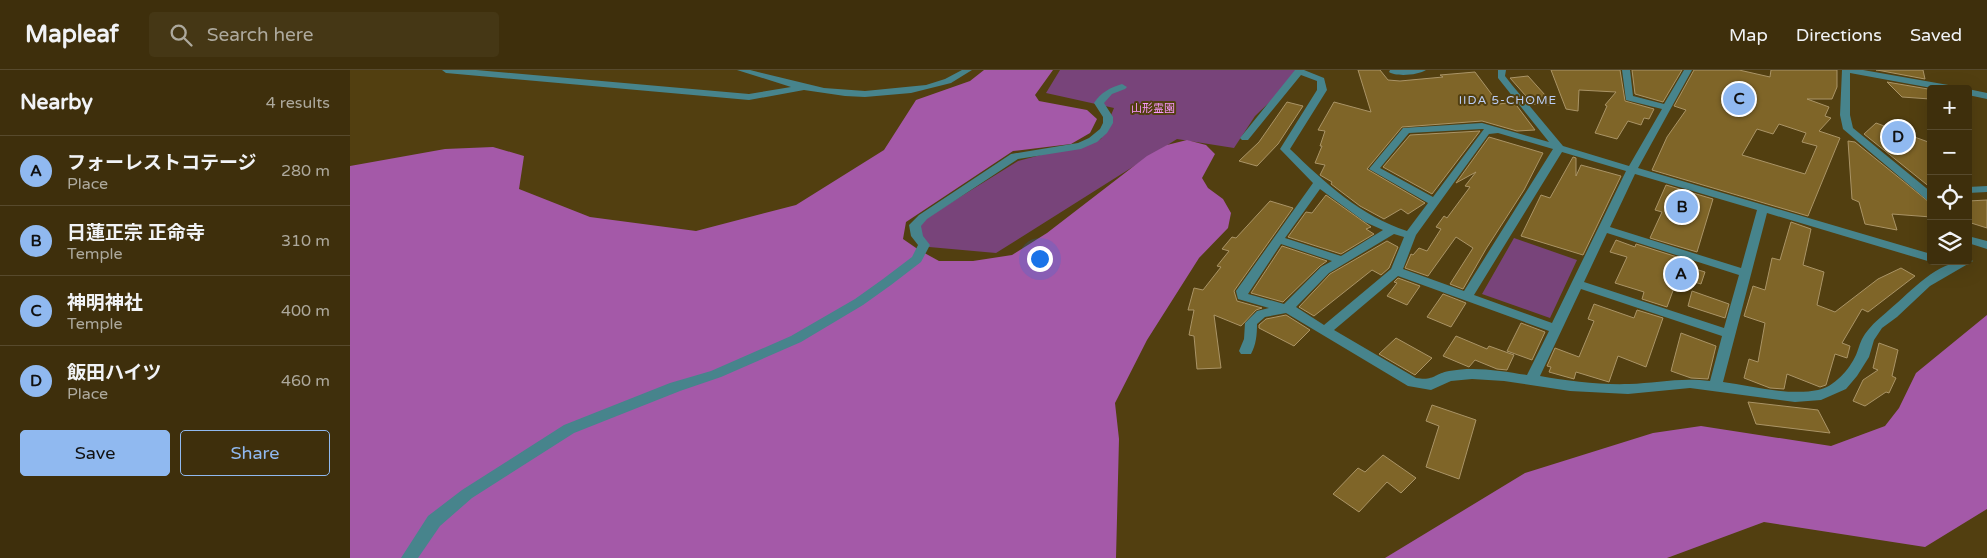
<!DOCTYPE html>
<html lang="en">
<head>
<meta charset="utf-8">
<style>
  body { margin:0; font-family:"Varela Round","Noto Sans JP",sans-serif; background:#453715; color:#f1f3f6 }
  .controls { position:absolute; right:15px; top:15px; display:grid; overflow:hidden; border-radius:5px; box-shadow:0 5px 20px #0002 }
  .controls button { width:45px; height:45px; display:grid; place-items:center; padding:0; border:0; border-bottom:1px solid #574a2d; background:#3e2f0c; color:#f1f3f6; font:25px sans-serif }
  .you { position:absolute; left:689px; top:188px; width:18px; height:18px; margin:-12px; border:4px solid #fff; border-radius:50%; background:#1a73e8; box-shadow:0 0 0 8px #1a73e833 }
  .badge { display:grid; place-items:center; width:32px; height:32px; border-radius:50%; background:#90b9f0; color:#111; font-size:16px; font-weight:700 }
  .pin { position:absolute; translate:-50% -50%; border:2px solid #fff; box-shadow:0 1px 5px #0006 }
  .list { margin:0; padding:0; list-style:none }
  h2 { display:flex; justify-content:space-between; align-items:center; height:65px; margin:0; padding:0 20px; font-size:21px }
  h2 small { font-size:16px; font-weight:400; color:#ada99d }
  .list li { display:grid; grid-template-columns:32px 1fr auto; gap:15px; align-items:center; box-sizing:border-box; height:70px; padding:0 20px; border-top:1px solid #574a2d }
  .list b { display:block; font-size:19px; white-space:nowrap }
  .list p { margin:0; font-size:16px; white-space:nowrap; color:#ada99d }
  .list em { font-size:16px; font-style:normal; color:#ada99d }
  .actions { display:flex; gap:10px; padding:15px 20px }
  .actions a { flex:1; padding:11px 0; border:1px solid #90b9f0; border-radius:5px; text-align:center; font-size:18px; color:#90b9f0 }
  .actions .main { background:#90b9f0; color:#111 }
  .icon { flex:none; width:28px; height:28px; fill:none; stroke:currentColor; stroke-width:2; stroke-linecap:round; stroke-linejoin:round }
  .map { position:relative; flex:none; width:1637px; height:488px; overflow:hidden }
  header { display:flex; align-items:center; gap:30px; box-sizing:border-box; height:70px; padding:0 25px; background:#3e2f0c; border-bottom:1px solid #574a2d }
  header strong { font-size:24px }
  nav { display:flex; gap:28px; margin-inline-start:auto; font-size:18px }
  .search { width:350px; height:45px; background:#453715; display:flex; align-items:center; gap:12px; box-sizing:border-box; padding:0 18px; border-radius:5px; color:#ada99d; font-size:19px }
  main { display:flex }
  aside { flex:1; background:#3e2f0c }
  .map>svg:first-child { display:block }
  .green { fill:#78447a }
  .forest { fill:#a459a8 }
  .building { fill:#7f6528; stroke:#aa9466; fill-rule:evenodd }
  .lines { fill:none; stroke-linecap:round; stroke-linejoin:round }
  .minor { fill:#47848c; fill-rule:evenodd }
  .labels { text-anchor:middle; dominant-baseline:central; stroke-width:4; stroke-linejoin:round; paint-order:stroke }
  .far-park-label { font-size:11px; fill:#fa98fe; stroke:#523f10 }
  .far-neighbourhood-label { font-size:12px; letter-spacing:1px; fill:#bacdf5; stroke:#523f10 }
</style>
</head>
<body>
<header>
<strong>Mapleaf</strong>
<div class="search"><svg class="icon" aria-label="search" viewBox="0 0 24 24"><circle cx="10" cy="10" r="6"/><path d="M15 15l6 6"/></svg>Search here</div>
<nav><a>Map</a><a>Directions</a><a>Saved</a></nav>
</header>
<main>
<aside>
<h2>Nearby<small>4 results</small></h2>
<ul class="list">
<li><span class="badge">A</span><div><b>フォーレストコテージ</b><p>Place</p></div><em>280 m</em></li>
<li><span class="badge">B</span><div><b>日蓮正宗 正命寺</b><p>Temple</p></div><em>310 m</em></li>
<li><span class="badge">C</span><div><b>神明神社</b><p>Temple</p></div><em>400 m</em></li>
<li><span class="badge">D</span><div><b>飯田ハイツ</b><p>Place</p></div><em>460 m</em></li>
</ul>
<div class="actions"><a class="main">Save</a><a>Share</a></div>
</aside>
<div class="map">
<svg width="1637" height="488" viewBox="0 0 1637 488">
  <rect width="100%" height="100%" fill="#523f10"/>
  <path class="green" d="M710,0H953L905,46L884,78L827,69L646,183L579,177L565,155L668,91L751,69L764,38L696,23Z
    M1164,168L1227,190L1200,248L1132,224Z"/>
  <path class="forest" d="M634,0H703L685,25L689,31L737,40L747,49L740,63L721,74L663,81L556,152L553,169L569,180L589,191H623L662,185L697,163L797,86L817,75L837,70L856,75L865,84L852,108L858,118L873,129L881,143L878,158L849,188L797,270L765,333L769,369L766,488H0V96L95,79L143,77L174,86L169,119L240,147L346,161L446,135L534,80L566,30L620,11Z
    M1637,245V439L1575,477L1414,452L1317,488H1035L1175,403L1303,363L1351,356L1481,376L1535,356L1549,338L1566,303Z"/>
  <path class="building" d="M1008,0H1030L1038,10L1050,11L1093,7L1090,5L1125,2L1149,34L1164,32L1185,60L1167,61L1132,51L1052,57L1017,99L1075,133L1058,144L1051,139L1034,149L1010,136L981,114L982,112L970,105L975,95L965,93L972,76H970L975,61L968,60L984,32L1021,42Z
    M1201,0H1270L1275,31L1304,39L1299,49L1294,48L1291,55L1278,51L1267,69L1245,63L1257,36L1255,35L1266,22L1229,20L1228,41L1216,39Z
    M1282,0H1332L1313,32L1285,24Z
    M1344,0H1389L1420,7L1421,0H1487V17L1482,29H1457L1479,37L1475,46L1481,48L1469,61L1490,68L1458,146L1302,100L1317,67L1336,40L1324,36ZM1429,54L1456,63L1452,72L1467,76L1455,104L1392,85L1407,59L1423,64Z
    M1526,0H1573L1575,9L1527,0Z
    M1178,6L1204,35L1183,34L1160,8Z
    M1537,12L1578,19L1580,29L1552,27Z
    M937,32L953,36L928,74L907,96L889,91L909,72Z
    M1526,53L1581,73V118L1514,64Z
    M1130,61L1082,124L1033,97L1060,65Z
    M1139,67L1193,83L1174,120L1136,179L1113,219L1100,214L1123,178L1106,167L1078,206L1055,198L1061,184L1063,185L1069,178L1077,181L1091,159L1086,157L1094,146L1097,148L1120,117L1115,116L1126,102L1106,113Z
    M1498,71L1505,72L1579,132L1581,147L1542,144L1547,160L1515,154L1509,132L1502,129Z
    M1223,87L1226,88V106L1231,95L1271,106L1233,185L1171,166L1191,125L1200,128Z
    M1316,115L1363,129L1347,182L1300,168L1312,142L1305,140Z
    M976,125L1021,157L1016,159L1024,164L991,184L938,167L956,142L962,143Z
    M1637,130V158L1618,152V131Z
    M920,131L943,138L884,221L887,231L912,238L906,240L891,256L864,245L871,298L847,299L844,266L839,265L844,240H838L844,218L853,220L871,197L867,196L879,181L872,179L882,167L886,168Z
    M1441,152L1461,159L1453,195L1474,202L1467,235L1485,242L1528,209L1551,198L1565,206L1518,242L1512,239L1492,273L1500,276L1497,288L1485,284L1476,315L1470,317L1437,304L1434,319L1420,318L1394,308L1399,289L1408,292L1415,253L1394,246L1403,216L1415,220L1422,188L1430,190Z
    M1266,170L1285,177L1286,174L1343,192L1342,198L1355,202L1351,214L1328,207L1317,237L1292,229L1294,222L1265,213L1277,187L1260,182Z
    M1037,171L1048,177L1039,198L1031,205L1022,200L964,246L949,237L980,204Z
    M932,176L977,191L970,196L933,232L901,223Z
    M1048,208L1070,216L1057,235L1037,226L1047,213L1044,212Z
    M1342,221L1379,234L1375,248L1338,236Z
    M1093,224L1116,233L1101,257L1077,247Z
    M1244,234L1284,248L1287,240L1313,248L1296,297L1268,286L1259,312L1226,302L1224,309L1199,302L1201,297L1197,296L1205,278L1229,287L1244,251L1238,249Z
    M936,245L960,260L944,276L909,258V255L916,249Z
    M1171,253L1195,262L1182,290L1157,281Z
    M1331,263L1366,276L1358,309L1341,308L1321,301Z
    M1106,266L1137,279L1139,276L1164,285L1157,300L1147,299L1125,290L1119,297L1093,286Z
    M1046,268L1082,288L1065,305L1029,284Z
    M1529,273L1548,280L1542,306L1546,308L1539,323L1536,322L1515,336L1503,331L1513,310L1528,300L1523,298Z
    M1398,332L1468,340L1480,363L1406,354Z
    M1082,335L1126,350L1109,409L1076,397L1089,356L1076,351Z
    M1033,385L1066,408L1051,423L1037,412L1009,442L983,424L1008,398L1015,402Z"/>
  <g class="lines">
    <path class="minor" d="M92,0H126L399,24L441,17L387,0H400L474,18L515,21L576,15L595,9L612,0H622L601,13L561,23L515,27L495,26L454,20L399,30L96,3Z
      M945,0H954L974,8L977,20L940,79C975,113 1011,146 1057,161L1078,133L1019,99L1053,58L1132,53L1199,72L1148,8V0H1156L1155,6L1162,15L1213,76L1279,96L1312,39L1276,30L1272,0H1280L1283,26L1314,34L1334,0H1342L1288,98L1581,184V191H1583L1581,192L1417,143L1373,312C1401,316 1440,326 1468,320C1484,317 1499,300 1506,285C1509,278 1510,271 1515,264C1522,254 1530,248 1539,240C1562,221 1586,191 1618,191V188L1623,191L1580,216L1547,247L1532,258L1524,270L1519,287L1507,306L1496,319L1471,330L1445,332L1340,318L1278,324L1220,321L1154,311L1122,309L1101,311L1081,320L1058,316L936,243L915,247L907,254C907,265 906,275 901,284H891L889,281L894,269L895,253L907,241L919,238L888,229L886,221L963,113L930,79L967,20V11L951,5L898,70H892L890,68ZM1132,59H1134L1083,127L1030,98L1059,63ZM1148,63L1203,79L1114,221L1053,199L1066,165L1139,64ZM1212,82L1276,101L1202,253L1124,225ZM1285,104L1407,140L1391,198L1260,157ZM970,119L1015,152L1033,160L991,186L935,168ZM1257,163L1389,205L1374,258L1234,212ZM1044,164L1054,167L1041,199L974,255L946,237L979,203ZM931,174L982,191L971,197L934,234L898,224ZM1048,206L1199,261L1177,305C1152,301 1125,296 1099,301C1083,304 1085,311 1066,308L984,260ZM1231,219L1372,266L1360,311C1332,307 1306,313 1279,314C1249,315 1219,311 1190,306Z
      M1040,0H1076C1069,5 1046,7 1039,2Z
      M1492,0H1513L1604,16L1608,19H1587L1500,3V45L1503,58L1581,122V131L1577,130L1493,59L1490,45Z
      M772,14L777,17L775,19L762,24L754,33L763,47V53L757,63L747,72L731,79L668,89L577,149L571,156L573,166L580,175L571,192L541,215L513,235L451,272L371,307L330,321L224,363L122,428L90,456L68,488H51L78,446L112,420L214,355L320,313L361,301L441,266L505,229L533,209L562,187L568,175L561,166L559,155L569,145L661,84L728,73L739,68L750,59L753,53V47L744,33C751,22 760,18 772,14Z
      M1618,19L1637,23V29L1618,25Z
      M1637,116V122L1618,123V117Z
      M1618,166L1637,171V179L1618,173Z"/>
  </g>
  <g class="labels">
    <g class="far-park-label">
      <text x="803" y="38">山形霊園</text>
    </g>
    <g class="far-neighbourhood-label">
      <text x="1158" y="30">IIDA 5-CHOME</text>
    </g>
  </g>
</svg>
<div class="controls">
<button>+</button>
<button>−</button>
<button><svg class="icon" aria-label="locate" viewBox="0 0 24 24"><circle cx="12" cy="12" r="6"/><path d="M12 2v4M12 18v4M2 12h4M18 12h4"/></svg></button>
<button><svg class="icon" aria-label="layers" viewBox="0 0 24 24"><path d="M12 4l9 5-9 5-9-5zM3 14l9 5 9-5"/></svg></button>
</div>
<div class="you"></div>
<div class="pin badge" style="left:1331px;top:204px">A</div>
<div class="pin badge" style="left:1332px;top:137px">B</div>
<div class="pin badge" style="left:1389px;top:29px">C</div>
<div class="pin badge" style="left:1548px;top:67px">D</div>
</div>
</main>
</body>
</html>
